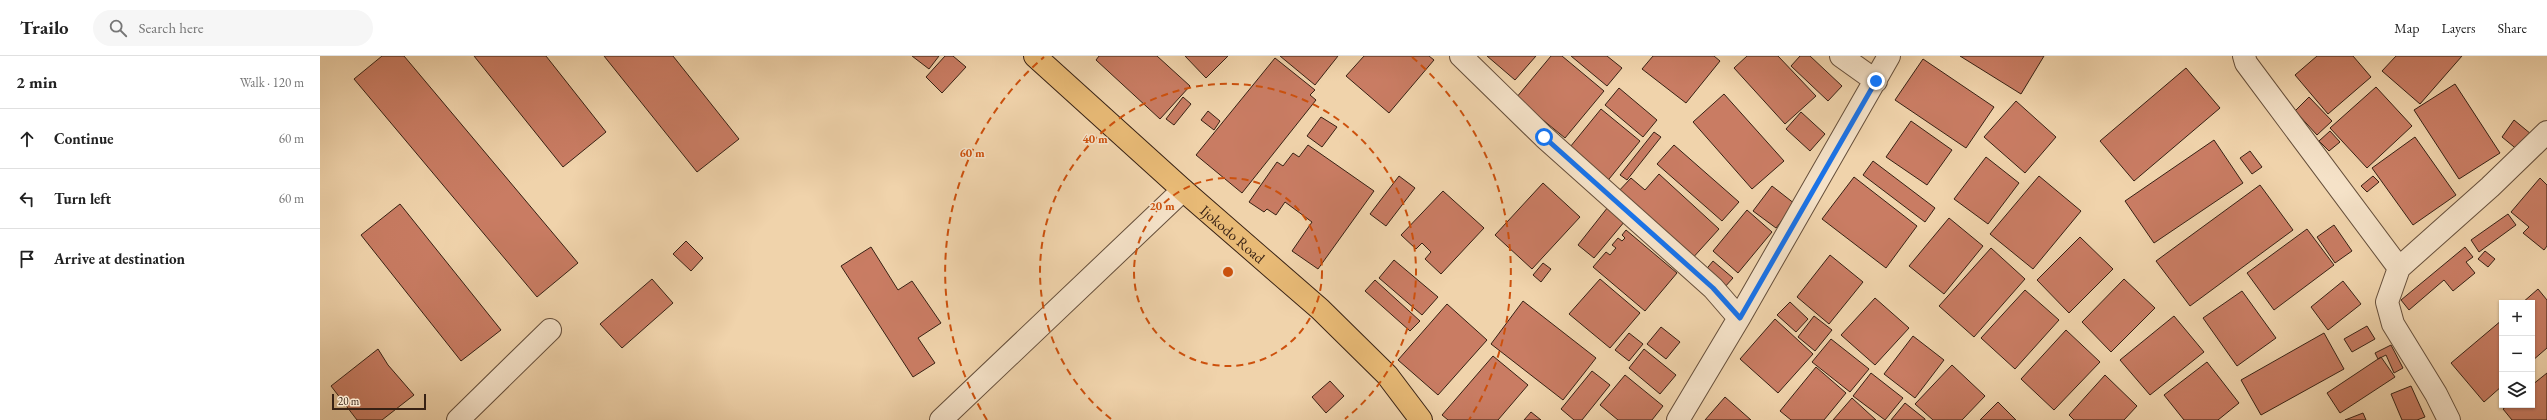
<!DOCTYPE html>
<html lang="en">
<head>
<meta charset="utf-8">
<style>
  body { margin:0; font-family:"EB Garamond",serif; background:#f6f6f6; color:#222 }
  .controls { position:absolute; right:12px; bottom:12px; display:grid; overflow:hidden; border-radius:0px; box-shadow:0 1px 3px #0004 }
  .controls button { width:36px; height:36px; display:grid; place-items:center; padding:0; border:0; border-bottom:1px solid #e0e0e0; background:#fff; color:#222; font:20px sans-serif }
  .scale { position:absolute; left:12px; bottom:10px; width:94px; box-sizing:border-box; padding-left:4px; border:2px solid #372114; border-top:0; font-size:11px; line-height:14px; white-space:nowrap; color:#372114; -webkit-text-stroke:3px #f5e2c8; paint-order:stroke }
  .stop { position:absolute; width:12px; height:12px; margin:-9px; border:3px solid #1a73e8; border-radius:50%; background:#fff }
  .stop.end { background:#1a73e8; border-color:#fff; box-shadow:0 1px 4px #0008 }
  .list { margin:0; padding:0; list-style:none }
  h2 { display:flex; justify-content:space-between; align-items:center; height:52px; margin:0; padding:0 16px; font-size:17px }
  h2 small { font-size:13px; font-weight:400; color:#767676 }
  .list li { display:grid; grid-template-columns:26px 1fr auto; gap:12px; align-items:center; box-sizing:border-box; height:60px; padding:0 16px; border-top:1px solid #e0e0e0 }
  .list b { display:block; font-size:15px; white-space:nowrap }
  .list em { font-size:13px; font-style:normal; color:#767676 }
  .icon { flex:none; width:22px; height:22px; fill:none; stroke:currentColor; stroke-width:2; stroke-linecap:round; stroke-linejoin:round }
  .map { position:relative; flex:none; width:2227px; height:364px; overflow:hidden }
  header { display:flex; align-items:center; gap:24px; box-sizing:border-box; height:56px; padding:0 20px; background:#fff; border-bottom:1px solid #e0e0e0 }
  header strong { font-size:19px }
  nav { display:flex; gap:22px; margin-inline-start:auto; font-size:14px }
  .search { width:280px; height:36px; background:#f6f6f6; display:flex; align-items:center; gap:10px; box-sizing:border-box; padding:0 14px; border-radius:22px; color:#767676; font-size:15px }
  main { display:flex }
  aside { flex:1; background:#fff }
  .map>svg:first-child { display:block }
  .building { fill:#c97c63; stroke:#372114 }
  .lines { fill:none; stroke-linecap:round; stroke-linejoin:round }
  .minor-casing { stroke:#654e3a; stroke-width:24 }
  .major-casing { stroke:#372114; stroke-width:24 }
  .minor { stroke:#f5e2c8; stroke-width:22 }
  .major { stroke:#e8ba76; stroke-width:22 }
  .route { stroke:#1a73e8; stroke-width:5 }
  .ring { fill:none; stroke:#cd510d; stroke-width:2; stroke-dasharray:7 5 }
  .labels { text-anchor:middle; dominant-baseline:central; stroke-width:3; stroke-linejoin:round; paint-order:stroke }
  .street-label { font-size:15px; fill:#372114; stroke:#f5e2c8 }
  .centre { fill:#cd510d; stroke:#f5e2c8; stroke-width:2 }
  .ring-label { font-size:12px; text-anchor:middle; font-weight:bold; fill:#cd510d; stroke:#f5e2c8; stroke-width:3; stroke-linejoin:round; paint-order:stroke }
</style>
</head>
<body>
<header>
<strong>Trailo</strong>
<div class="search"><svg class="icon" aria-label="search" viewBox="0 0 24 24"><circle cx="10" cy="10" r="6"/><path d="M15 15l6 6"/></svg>Search here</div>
<nav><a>Map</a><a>Layers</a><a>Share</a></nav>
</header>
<main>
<aside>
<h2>2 min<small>Walk · 120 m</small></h2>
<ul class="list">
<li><svg class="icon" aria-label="ahead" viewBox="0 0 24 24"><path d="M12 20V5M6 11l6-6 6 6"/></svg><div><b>Continue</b></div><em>60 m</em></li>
<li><svg class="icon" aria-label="left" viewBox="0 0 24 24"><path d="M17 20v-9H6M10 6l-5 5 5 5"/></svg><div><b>Turn left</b></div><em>60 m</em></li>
<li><svg class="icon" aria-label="arrive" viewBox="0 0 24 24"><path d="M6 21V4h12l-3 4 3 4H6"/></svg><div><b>Arrive at destination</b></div></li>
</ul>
</aside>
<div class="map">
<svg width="2227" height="364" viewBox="0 0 2227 364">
  <rect width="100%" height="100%" fill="#f0d3ab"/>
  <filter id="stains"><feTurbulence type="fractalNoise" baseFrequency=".005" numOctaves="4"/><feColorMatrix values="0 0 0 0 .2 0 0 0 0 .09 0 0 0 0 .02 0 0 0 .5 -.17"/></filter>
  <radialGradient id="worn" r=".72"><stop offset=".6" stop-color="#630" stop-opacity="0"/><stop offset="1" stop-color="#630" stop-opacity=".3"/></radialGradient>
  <path class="building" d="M62,0H84L258,207L217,241L34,23Z
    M154,0H226L286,76L243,111Z
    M284,0H353L419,83L377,116Z
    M592,0H619L609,13Z
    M625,0H633L646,11L622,37L606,21Z
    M779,0H837L870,30L840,63L776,4Z
    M865,0H908L886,22Z
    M960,0H1018L995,29Z
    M1044,0H1109L1114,4L1069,57L1026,20Z
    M1167,0H1216L1195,24Z
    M1231,0H1242L1284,35L1245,82L1196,42Z
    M1251,0H1287L1302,12L1287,30Z
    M1333,0H1394L1400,5L1366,47L1322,13Z
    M1427,0H1458L1496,40L1465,68L1414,12Z
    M1480,0H1490L1522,30L1508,45L1471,10Z
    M1640,0H1724L1701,38Z
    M1997,0H2033L2051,21L2008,58L1975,19Z
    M2076,0H2142L2100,48L2062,15Z
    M955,2L995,34L990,39L996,44L922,137L876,99Z
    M1603,3L1674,51L1646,92L1575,44Z
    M1866,12L1900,52L1814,125L1780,85Z
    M2135,28L2180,97L2139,123L2094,54Z
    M2056,31L2092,70L2047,112L2010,72Z
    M1299,32L1337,64L1323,81L1285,49Z
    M1404,38L1464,105L1432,133L1373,66Z
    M863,41L871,48L854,69L846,63Z
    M1989,41L2012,65L1997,79L1975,55Z
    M1696,45L1736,81L1705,117L1664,81Z
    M1281,53L1320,85L1285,128L1246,96Z
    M888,55L900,65L894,74L881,64Z
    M1481,56L1505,78L1490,95L1466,73Z
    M1001,61L1017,71L1002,91L987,80Z
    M2194,64L2211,78L2199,95L2182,81Z
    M1591,65L1632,94L1607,129L1566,101Z
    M2010,75L2020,86L2009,95L1999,85Z
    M1334,76L1341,81L1307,124L1300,119Z
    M2095,81L2136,139L2093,169L2052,112Z
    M1894,84L1923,127L1834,187L1805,145Z
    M988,89L1054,135L998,213L972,195L992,166L965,146L956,159L947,153L944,156L929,146L957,106L963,110L973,97L979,101Z
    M1354,89L1419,146L1402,165L1337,108Z
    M1930,95L1942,111L1932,118L1920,102Z
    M1666,101L1699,127L1668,168L1634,143Z
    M1553,105L1615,152L1605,166L1543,119Z
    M1339,118L1399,173L1370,205L1296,138L1311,122L1325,134Z
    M1079,120L1095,132L1066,170L1050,158Z
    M1719,120L1761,155L1713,213L1670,178Z
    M2053,120L2059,126L2047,136L2041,130Z
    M1534,121L1597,170L1566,212L1502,163Z
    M2220,122L2227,129V190L2224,194L2203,177L2209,171L2191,156Z
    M1223,127L1260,161L1212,213L1175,179Z
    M1940,129L1973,174L1870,250L1836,205Z
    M1452,130L1475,148L1456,172L1433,155Z
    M1123,135L1164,172L1121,218L1105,203L1111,196L1102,187L1096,193L1081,179Z
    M80,148L181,274L141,305L41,179Z
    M1288,151L1305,165L1274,202L1258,189Z
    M1427,154L1452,176L1418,217L1393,195Z
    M2188,158L2196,169L2159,196L2151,184Z
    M1629,162L1663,190L1624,238L1589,210Z
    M2014,169L2032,195L2015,207L1997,181Z
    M1987,173L2014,209L1954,254L1927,217Z
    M1306,174L1357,217L1325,255L1273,211L1286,196L1290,199L1296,192L1292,189L1298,182L1302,185L1305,182L1302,179Z
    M1760,181L1793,213L1749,257L1717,224Z
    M366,185L383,202L371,215L353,198Z
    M551,191L578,234L592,225L621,267L598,282L615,307L593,321L521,210Z
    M2145,191L2153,201L2146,206L2155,217L2133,235L2124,224L2089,254L2081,244Z
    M1671,192L1705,223L1654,281L1619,250Z
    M2165,195L2175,203L2168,211L2158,203Z
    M1510,199L1543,226L1509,268L1477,241Z
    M1074,204L1118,241L1102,259L1059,222Z
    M1393,205L1413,222L1404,232L1384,216Z
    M1223,207L1231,213L1221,226L1213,219Z
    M332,223L353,247L302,292L280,268Z
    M1280,223L1320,257L1290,292L1249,258Z
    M1804,223L1835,252L1791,296L1762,266Z
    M1055,224L1100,265L1090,275L1045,235Z
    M2023,225L2041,248L2008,274L1991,251Z
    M2218,233L2227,244V292L2212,305V247H2202Z
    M1705,234L1739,264L1695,313L1661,282Z
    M1922,235L1956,282L1917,310L1883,262Z
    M1555,242L1589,272L1555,309L1521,279Z
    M1203,245L1276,302L1243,344L1171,288Z
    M1470,246L1488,263L1476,276L1457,259Z
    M1127,248L1167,284L1118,339L1078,304Z
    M1494,260L1512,274L1495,295L1478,281Z
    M1854,260L1884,296L1830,339L1800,304Z
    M1455,263L1493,298L1458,337L1420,303Z
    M2182,264V330L2164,346L2131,307Z
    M2047,270L2055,283L2032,296L2024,283Z
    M1341,271L1360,286L1346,303L1327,288Z
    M1746,274L1780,306L1734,354L1701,323Z
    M1309,277L1323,288L1309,305L1295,294Z
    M2004,277L2024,313L1941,359L1921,324Z
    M1593,280L1624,304L1595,342L1564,318Z
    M1511,283L1549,313L1530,336L1492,306Z
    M2071,289L2083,312L2074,317L2066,299L2058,303L2055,297Z
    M58,293L68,309L94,339L62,364H37L11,330Z
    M1324,293L1356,319L1340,338L1309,312Z
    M1173,300L1208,329L1178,364H1128L1122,359Z
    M2061,301L2075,321L2020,357L2007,337Z
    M1887,306L1919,347L1898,364H1864L1844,339Z
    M1632,309L1665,340L1642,364H1613L1595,348Z
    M1496,311L1526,337L1504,364H1471L1460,355Z
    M1272,315L1290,329L1262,364H1254L1241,353Z
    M1551,317L1583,342L1565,364L1533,340Z
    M2227,317V364H2192L2183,353L2188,349H2212V329Z
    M1305,319L1343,350L1332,364H1298L1280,349Z
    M1785,319L1817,350L1804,364H1754L1749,359Z
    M1010,325L1024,340L1006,357L992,341Z
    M2091,330L2105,361L2097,364H2082L2071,338Z
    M1405,341L1431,364H1385Z
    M1532,342L1556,364H1513Z
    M1678,346L1696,364H1660Z
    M1585,347L1605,363V364H1571Z
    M1211,356L1221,364H1204Z
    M2043,357L2046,364H2025Z"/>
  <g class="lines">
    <defs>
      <path id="minor" d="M1141,0L1224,81L1393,232L1419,262
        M1521,0L1556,25
        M1924,0L1926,7L2079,212
        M138,364L230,274
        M621,364L863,134
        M1358,364L1419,262L1569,0
        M2129,364L2116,338L2073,268L2067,246L2079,212L2170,131L2227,76"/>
      <g id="major">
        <path id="s1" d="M715,0L863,134L1000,253L1067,319L1101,364"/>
      </g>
    </defs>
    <use href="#minor" class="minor-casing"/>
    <use href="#major" class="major-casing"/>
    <use href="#minor" class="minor"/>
    <use href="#major" class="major"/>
  </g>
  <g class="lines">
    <path class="route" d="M1224,81L1393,232L1420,262L1556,25"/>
  </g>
  <g class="ring">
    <circle cx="908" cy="216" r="94"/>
    <path d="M791 363A188 188 0 1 1 1025 363"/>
    <path d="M667 364A283 283 0 0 1 724 1M1092 1A283 283 0 0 1 1149 364"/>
  </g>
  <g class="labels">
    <g class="street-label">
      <text stroke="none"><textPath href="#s1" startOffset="266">Ijokodo Road</textPath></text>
    </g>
  </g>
  <circle cx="908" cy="216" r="6" class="centre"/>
  <g class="ring-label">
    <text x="775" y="87">40 m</text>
    <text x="652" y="101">60 m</text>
    <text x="842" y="154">20 m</text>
  </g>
  <rect width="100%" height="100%" filter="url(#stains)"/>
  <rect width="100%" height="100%" fill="url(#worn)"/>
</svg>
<div class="controls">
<button>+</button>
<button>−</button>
<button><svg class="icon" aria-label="layers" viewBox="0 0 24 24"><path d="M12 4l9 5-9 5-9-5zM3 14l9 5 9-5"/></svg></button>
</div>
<div class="scale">20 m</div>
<div class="stop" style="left:1224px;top:81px"></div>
<div class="stop end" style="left:1556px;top:25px"></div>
</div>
</main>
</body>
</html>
